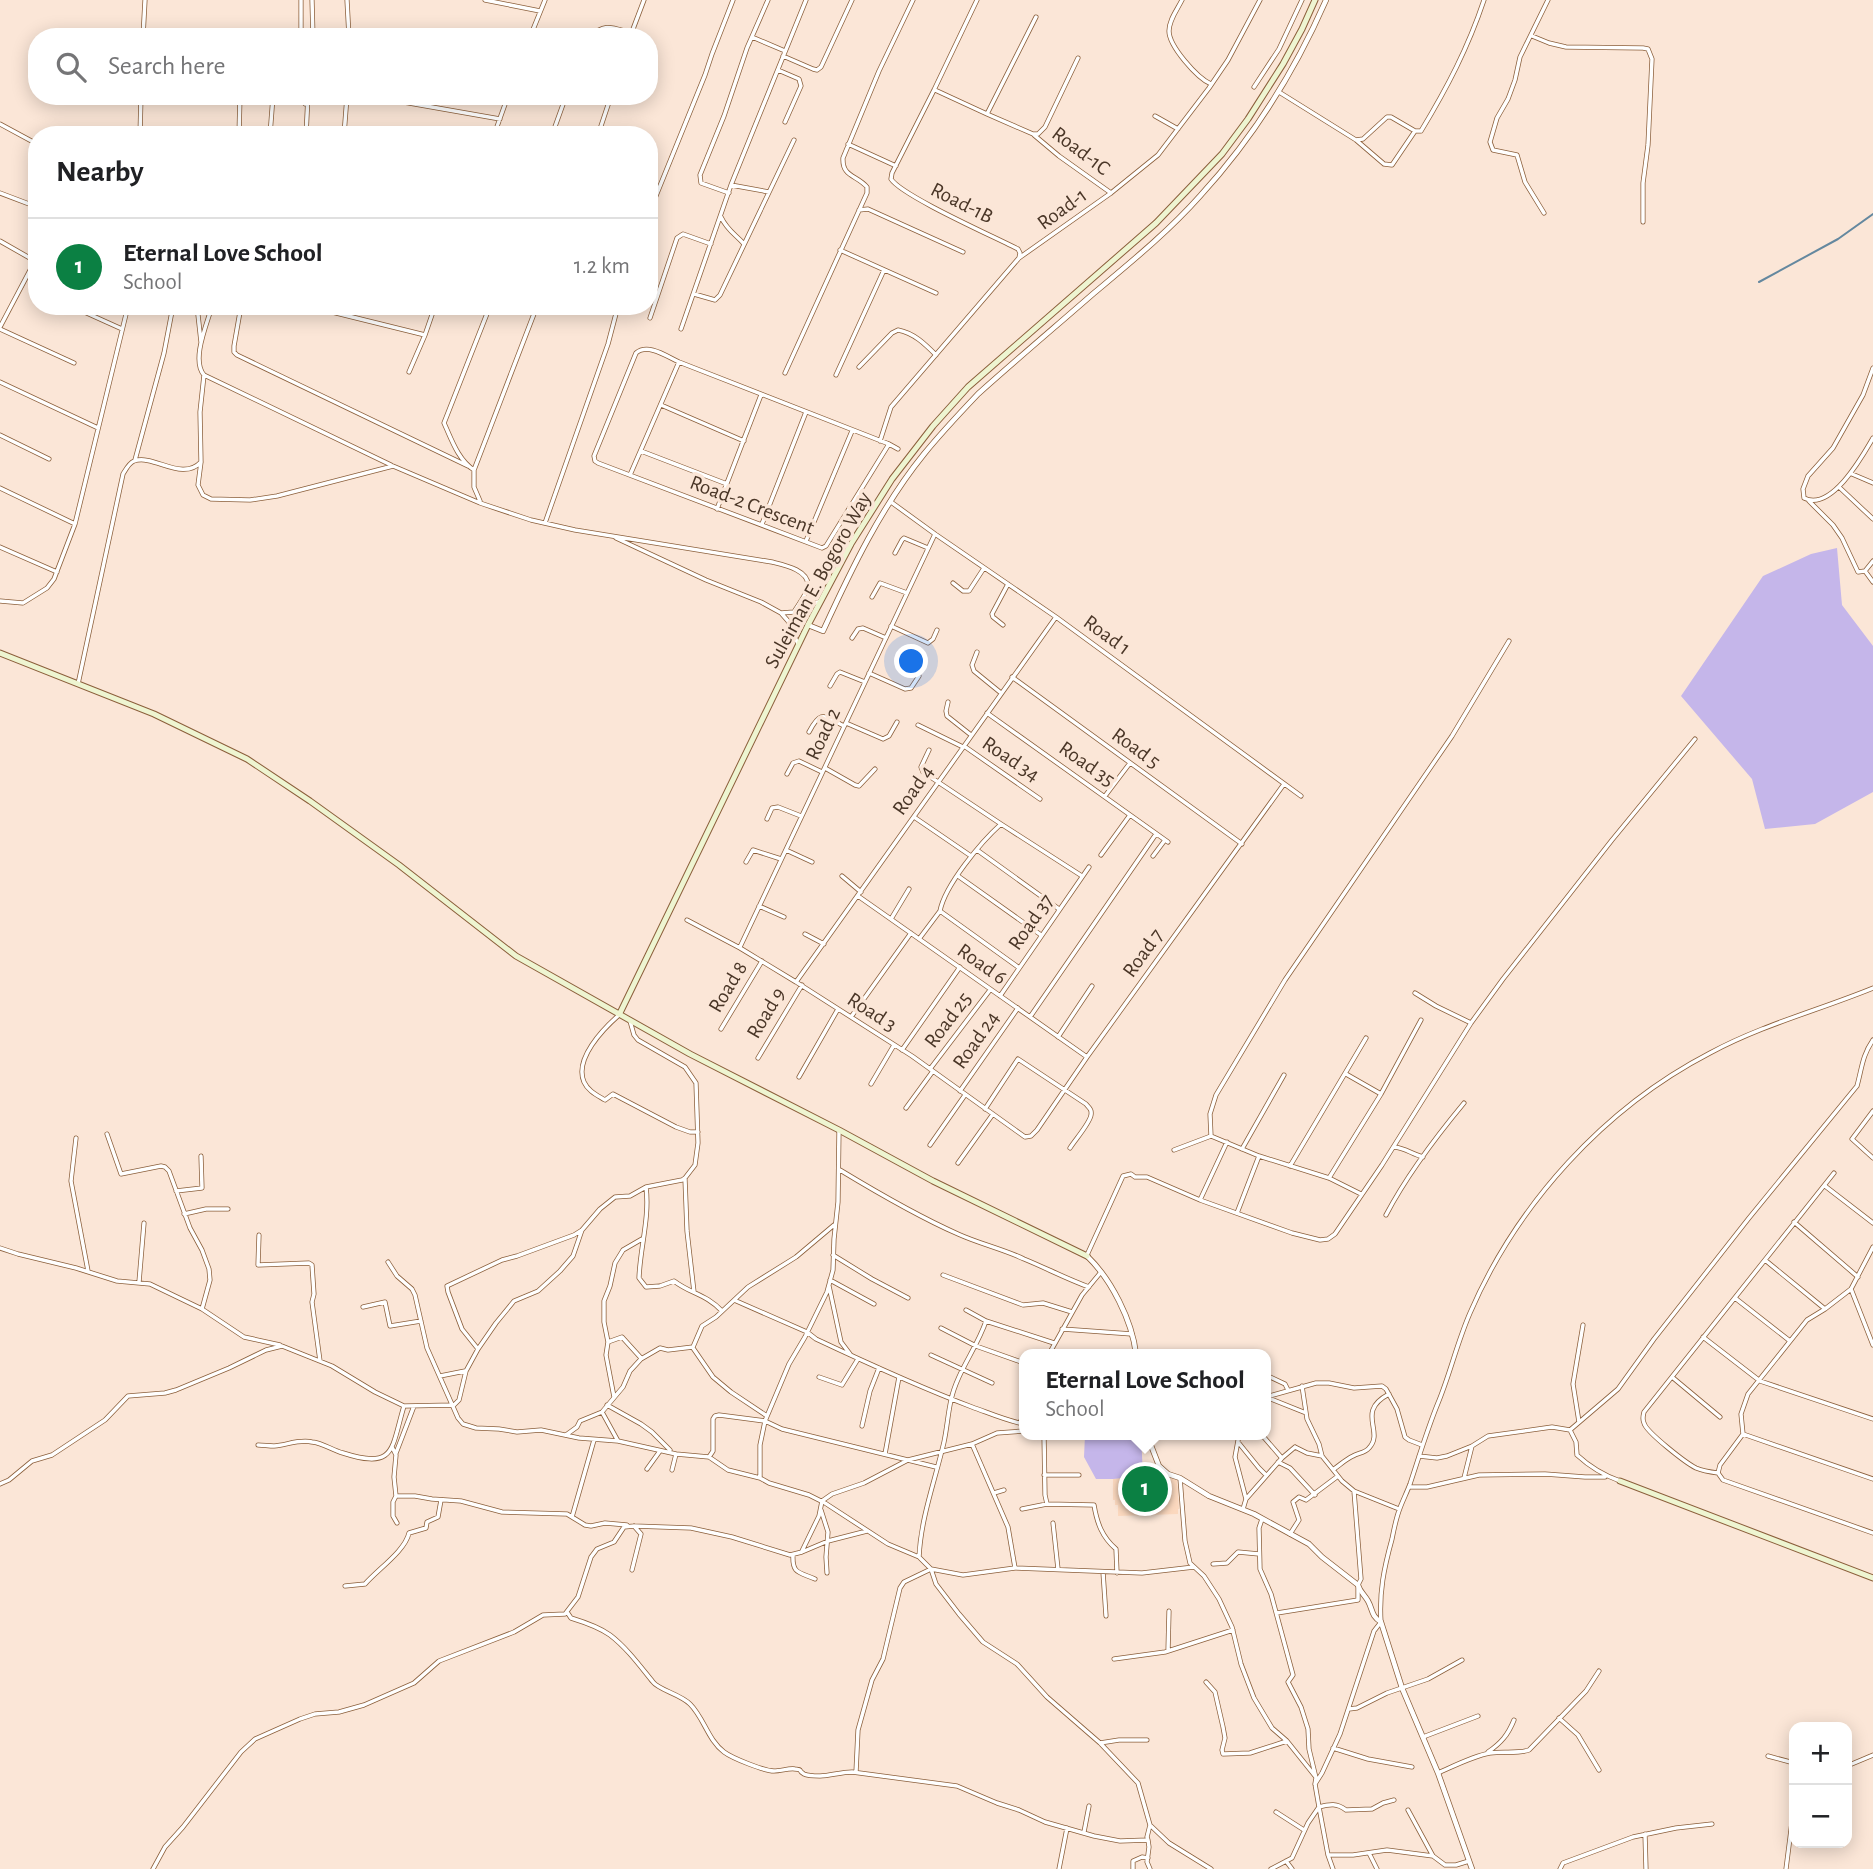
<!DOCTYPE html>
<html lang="en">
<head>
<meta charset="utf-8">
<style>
  body { margin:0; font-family:"Alegreya Sans",sans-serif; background:#f2f2f2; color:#202124 }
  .controls { position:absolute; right:21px; bottom:21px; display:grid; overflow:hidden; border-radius:14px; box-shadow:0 4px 18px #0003 }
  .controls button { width:63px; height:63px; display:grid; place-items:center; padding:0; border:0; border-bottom:2px solid #e0e0e0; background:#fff; color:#202124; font:35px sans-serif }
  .you { position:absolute; left:912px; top:662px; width:24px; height:24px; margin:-18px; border:5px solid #fff; border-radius:50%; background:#1a73e8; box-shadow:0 0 0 10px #1a73e833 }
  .badge { display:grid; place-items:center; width:46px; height:46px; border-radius:50%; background:#0b8043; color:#fff; font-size:23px; font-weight:700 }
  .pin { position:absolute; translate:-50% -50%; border:4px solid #fff; box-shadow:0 2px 7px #0006 }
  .popup { position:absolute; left:1019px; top:1349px; width:252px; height:91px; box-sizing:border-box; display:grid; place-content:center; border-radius:14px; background:#fff; filter:drop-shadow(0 2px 5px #0005); font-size:23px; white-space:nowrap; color:#757577 }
  .popup b { font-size:26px; color:#202124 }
  .popup::after { content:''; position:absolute; left:50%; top:100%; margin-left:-14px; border:14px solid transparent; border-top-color:#fff }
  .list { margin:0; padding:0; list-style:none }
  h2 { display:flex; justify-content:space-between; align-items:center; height:91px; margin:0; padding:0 28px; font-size:30px }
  h2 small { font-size:23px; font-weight:400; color:#757577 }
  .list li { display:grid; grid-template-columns:46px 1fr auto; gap:21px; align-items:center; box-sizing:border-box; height:98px; padding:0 28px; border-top:2px solid #e0e0e0 }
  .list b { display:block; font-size:26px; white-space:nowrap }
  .list p { margin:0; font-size:23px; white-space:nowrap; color:#757577 }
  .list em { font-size:23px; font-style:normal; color:#757577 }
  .icon { flex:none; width:38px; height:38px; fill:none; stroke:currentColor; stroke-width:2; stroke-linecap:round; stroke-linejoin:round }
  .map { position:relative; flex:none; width:1873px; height:1869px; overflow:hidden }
  .search { position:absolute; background:#fff; box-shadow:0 4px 18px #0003; left:28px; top:28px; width:630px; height:77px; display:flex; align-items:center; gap:18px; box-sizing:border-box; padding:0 24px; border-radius:28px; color:#757577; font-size:26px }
  .panel { position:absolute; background:#fff; box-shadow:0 4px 18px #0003; left:28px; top:126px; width:630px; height:189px; border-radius:28px }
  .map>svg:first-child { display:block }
  .built { fill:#fbd8be }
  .green { fill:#c5b6ea }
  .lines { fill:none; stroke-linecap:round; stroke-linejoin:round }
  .stream { stroke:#64889f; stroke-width:2 }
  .minor-casing { stroke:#8b5f3b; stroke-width:5 }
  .tertiary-casing { stroke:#8b5f3b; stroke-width:6 }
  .secondary-casing { stroke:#8b5f3b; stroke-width:7 }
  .minor { stroke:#fff; stroke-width:3.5 }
  .tertiary { stroke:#fff; stroke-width:4.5 }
  .secondary { stroke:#eef5d1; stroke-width:5 }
  .labels { text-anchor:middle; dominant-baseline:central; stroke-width:7; stroke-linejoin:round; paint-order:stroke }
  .street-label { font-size:21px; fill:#4a3627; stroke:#fbe6d7 }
</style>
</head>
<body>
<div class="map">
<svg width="1873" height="1869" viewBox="0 0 1873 1869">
  <rect width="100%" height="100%" fill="#fbe6d7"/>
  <path class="built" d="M1160,1475L1177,1480L1179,1509H1178V1514L1118,1516V1505H1115V1500H1113V1479L1132,1476Z"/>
  <path class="green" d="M1837,548L1842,605L1873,646V792L1815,824L1765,829L1752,779L1681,696L1763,576L1811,554Z
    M1085,1435H1141L1143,1476L1113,1479H1096L1084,1457Z"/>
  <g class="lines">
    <path class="stream" d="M1759,282L1838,239L1873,214"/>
    <defs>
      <path id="minor" d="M301,0V37
        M312,0L313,37
        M347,0L349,37
        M485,0L540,11
        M977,0L934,90L892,173L891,179C902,196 995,237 1018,249L1020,253L1019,258
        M1182,0C1177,10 1169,20 1169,31C1169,46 1197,78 1211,84
        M349,35L358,37
        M1532,36L1549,43L1566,47L1643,48L1648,49L1652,59L1648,145L1643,183V222
        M143,37L145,0
        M530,37L545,0
        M590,37C605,22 613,28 631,33
        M630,37L644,0
        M752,37L785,51
        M783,56L813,69L817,70L821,67L852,0
        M778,70L799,79L801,86L785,122
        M1254,87L1279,49L1302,0
        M935,90L987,114L1036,17
        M1279,92L1356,140L1384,164L1392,165L1415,131H1421C1447,88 1468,48 1484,0
        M301,96L305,104
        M369,96L500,119
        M987,114L1033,134H1038L1045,127L1078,58
        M1155,116L1178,129
        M0,124L37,144
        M140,135L141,96
        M239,135L240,96
        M270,135L273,96
        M306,135L308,96
        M344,135L347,96
        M494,135L508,96
        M552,135L566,96
        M598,135L611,96
        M1034,135L1059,156L1111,193
        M1356,140L1363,139L1387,117H1391L1415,131
        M848,144L896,166
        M731,185L769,192
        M0,193L37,207
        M729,193L701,183L700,175L724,116L747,48L768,0
        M859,210L868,209L963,252
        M649,213L705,75L712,54L733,0
        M1544,213L1525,182L1517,155L1493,150L1490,142L1497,118L1508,99L1515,80L1520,57L1548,0
        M721,217C727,230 735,234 744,244
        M0,241L35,261L37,268
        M840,250L936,293
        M694,294L715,300L720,295L794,140
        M71,306L122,329
        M197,306L201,342
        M212,306C207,324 191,360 204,375L391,465
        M241,306L234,346V352L237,355L468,466
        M329,306L332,312L425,335
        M650,318L677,238L683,234L711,244
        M0,327L37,257
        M0,329L74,363
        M681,329L731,185L806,0
        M859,367L892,333L898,330C914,333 925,344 936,355
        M1873,368L1863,395L1833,448L1808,476L1803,489L1804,498C1831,512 1862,457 1873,438
        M409,372L425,335L435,306
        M785,373L867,193V187C857,175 842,177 843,158L879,71L913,0
        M204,375L200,412L201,462L198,485L203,495L211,499L250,500L277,496L393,466L480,503L531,520L575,530L772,562C784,565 809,570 808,586C807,594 798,605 794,612
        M836,375L884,270
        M0,382L98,428
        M661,405L744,441
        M0,435L49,459
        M880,441L891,407L1019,258L1111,193L1158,155L1209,88L1228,60L1260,0
        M889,444L826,546L822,548L598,463L595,461L594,456L636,353C648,343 666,356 679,362L889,444L898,449
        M641,451L727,484
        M135,460L164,353L173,306
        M474,470L537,306
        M1852,474L1873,483
        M630,475L679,362
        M1839,487L1873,519
        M0,488L75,524
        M480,501L474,487V470C458,460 451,438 444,423L490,306
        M1809,501L1833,525L1842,538L1858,572L1865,571L1873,561
        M891,502L935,534L1056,617L1301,796
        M717,509L761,395
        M545,523L608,344L618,306
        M762,524L806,412
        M616,538L706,580L761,602L781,613L794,612L820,601
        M806,541L852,431
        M0,547L57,572
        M895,553L902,540L904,538L928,548
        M1865,571L1873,582
        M953,583L963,591H969L984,568
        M872,597L880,583L907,593
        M0,601L23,603L47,588L54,579L75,524L128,306
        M781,613L788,621L798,644
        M1003,625L993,617L992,614L1008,584
        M891,626L928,643L933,639L937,630
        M852,638L858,629L863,628L886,638
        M977,652L972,665L974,671L1001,693
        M869,673L905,689L911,688L919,676
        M1012,677L1242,844
        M78,684L123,474C126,469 129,463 134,461C154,454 182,482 201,462
        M830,686L837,674L840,672L865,682
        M948,702L946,711L947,716L971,735
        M987,713L1168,842
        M846,723L883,739L889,736L897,722
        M918,725L963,747
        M809,732C821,709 824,716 844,726
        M964,746L1040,799
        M929,750L921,767L923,772L1001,824
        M825,768L855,785L859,786L875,769
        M787,774L793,763L799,761L822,772
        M1105,796L1130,763
        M914,817L971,856
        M767,819L772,808L778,807L801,816
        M786,850L812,862
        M977,850L1059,909
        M1101,855L1130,815
        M1153,856L1165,840
        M746,862L753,850L781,859
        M842,876L861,892
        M958,876L1041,935
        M858,896L1087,1057
        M759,906L784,917
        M940,911C945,885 981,842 1001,824L1082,876
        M891,919L909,889
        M687,920L740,948L796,982L912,1056L1025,1137L1031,1136L1037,1130L1087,1057L1284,784
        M805,934L824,944
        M919,939L940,911L1018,967
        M740,947L935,534
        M796,982L1056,617
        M1415,993L1436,1006L1471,1023
        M1000,996L1089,867
        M619,1015C603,1029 574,1059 584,1082C588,1091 597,1095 605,1100L613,1094L676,1127L690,1132H698
        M851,1017L911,933
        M1030,1017L1156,834
        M721,1029L762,961
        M1058,1037L1092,986
        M902,1050L960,967
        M758,1058L802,985
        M930,1069L990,990
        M1346,1074L1381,1094
        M799,1077L838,1009
        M871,1084L894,1045
        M960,1091L1018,1008
        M906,1108L933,1071
        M985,1109L1018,1059L1086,1104C1089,1108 1092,1109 1091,1115C1090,1123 1075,1140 1070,1148
        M1873,1111L1852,1139L1873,1158
        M839,1130L838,1202L834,1239L833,1270L827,1292L805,1337L789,1364L765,1421L760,1445V1478L769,1483L809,1495L825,1503L888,1544L919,1557L931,1569L936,1584L959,1614L983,1642L1017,1664L1047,1697L1100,1743L1138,1783L1150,1825L1169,1843L1211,1869
        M107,1134L121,1174L161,1166L165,1167L169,1171L190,1228L202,1250L209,1269L210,1280L202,1309
        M1211,1136L1210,1114L1216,1095L1285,980L1452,736L1509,641
        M76,1138L71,1181L88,1271
        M930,1145L965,1095
        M1394,1147C1405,1148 1412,1154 1423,1157
        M1242,1149L1284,1075
        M1174,1150L1211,1136L1259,1156L1329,1178L1361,1194
        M958,1163L993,1114
        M1290,1166L1366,1038
        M840,1170C878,1193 917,1216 958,1234C980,1244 1003,1249 1024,1259C1046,1268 1067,1279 1089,1287
        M1834,1173L1644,1412C1643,1416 1642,1419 1644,1423C1646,1432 1686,1463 1696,1468C1703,1471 1710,1472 1718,1473L1723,1480L1873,1533
        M1329,1178L1381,1094L1421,1020
        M685,1179L687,1231L694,1292
        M1825,1186L1873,1223
        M646,1187C650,1217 640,1248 639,1278L646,1287L660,1286L674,1281C691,1294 706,1294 722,1311
        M176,1191L202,1188L201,1156
        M1200,1200L1227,1142
        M1237,1213L1259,1156
        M184,1214L206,1209H228
        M1386,1215C1407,1175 1435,1138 1464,1103
        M1794,1222L1858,1277
        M259,1235L258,1265L309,1263L312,1265L314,1294L312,1302L320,1361
        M0,1248L18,1254L76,1268L117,1281L150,1284L202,1309L244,1337L280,1345
        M833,1255L872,1279L908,1298
        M1087,1255L1123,1176L1131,1174L1135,1177H1147L1200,1200L1292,1233L1320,1240L1328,1239L1335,1234L1382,1165L1471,1023L1503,979L1612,840L1695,739
        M1765,1260L1825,1309
        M388,1262L397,1276L412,1289L415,1295L427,1348L458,1418L463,1424L476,1428L499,1429L517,1432L541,1430L579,1438L618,1441L676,1454L709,1457L728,1470L760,1478
        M943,1275L1023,1305L1043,1303L1072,1312
        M830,1280L874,1304
        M139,1282L144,1223
        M829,1286L841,1342L850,1354
        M1851,1289L1873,1345
        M1735,1298L1790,1341
        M734,1300L807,1332L816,1339C867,1363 919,1387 972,1407C989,1413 1007,1421 1024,1424
        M363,1307L385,1302L390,1326L421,1321
        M966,1310L986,1321L1054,1343
        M941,1328L976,1346L1024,1363
        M1062,1329L1132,1334
        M1703,1337L1760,1381L1873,1419
        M608,1342L622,1337L641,1358
        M693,1348L713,1377L731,1392L767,1416
        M478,1349L462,1329L448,1292L447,1286L502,1260L517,1256L574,1235L582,1230
        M1251,1353V1354
        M1049,1354L1082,1295L1101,1272
        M931,1355L992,1383
        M1266,1375L1285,1384L1288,1390
        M440,1376L465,1371
        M819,1377L842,1385L858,1359
        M1672,1377L1720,1417
        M1302,1386L1307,1419L1319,1444L1322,1456
        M614,1397L606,1355L608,1342L604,1322V1301L610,1286L615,1263L623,1250L642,1239
        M1266,1397L1316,1383H1329L1354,1388L1382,1386L1386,1389L1397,1409L1405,1437L1409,1440L1422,1445
        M1266,1397L1306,1413
        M607,1405L641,1424L652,1432L670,1450
        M602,1412L618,1441
        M1579,1422L1573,1384L1583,1325
        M1020,1423L1024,1413
        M862,1426L870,1391L879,1368
        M1570,1430L1618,1389L1654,1339L1749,1218L1857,1086C1862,1068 1862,1056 1873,1040
        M1743,1434L1873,1479
        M566,1435L577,1427L580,1421L602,1412L623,1387L630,1371L641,1359L660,1348L668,1350L693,1347L702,1326L716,1317L748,1287L796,1257L834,1225
        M1044,1435L1045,1495L1047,1504
        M1239,1435L1235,1457L1246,1499L1243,1509
        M1262,1435L1281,1457
        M1238,1442L1259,1468L1266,1475
        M972,1444L1008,1527L1015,1568
        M258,1445C263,1445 269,1446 274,1446C287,1445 299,1439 312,1442C323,1443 332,1450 343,1453C396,1470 391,1449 404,1406
        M392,1447L396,1455L394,1477L396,1496L393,1502V1516L397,1523
        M1295,1447L1307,1453L1322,1456L1342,1481L1354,1491L1399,1509
        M396,1453L414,1406
        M885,1454L899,1377
        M1419,1456L1437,1458L1447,1456L1472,1446L1488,1436L1552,1427L1570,1430L1576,1442L1577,1455C1590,1467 1603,1475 1620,1481
        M709,1457L713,1451V1419L715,1416L719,1415L765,1421L782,1429L936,1467
        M1278,1462L1290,1468L1315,1495
        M647,1469L660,1451
        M1334,1469C1340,1465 1346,1459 1353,1456C1358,1453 1365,1453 1369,1448C1385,1431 1355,1412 1389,1394
        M672,1470L676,1454
        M1718,1473L1720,1465L1743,1434L1741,1414L1748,1394L1807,1320L1825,1309L1851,1289L1873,1247
        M1044,1475H1079
        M1180,1478L1185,1541L1190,1563L1204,1576L1219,1599L1232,1627L1241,1664L1254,1698L1272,1728L1287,1741L1315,1776
        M1464,1478L1472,1446
        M0,1484L9,1480L32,1461L52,1455L105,1420L128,1396L165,1393L176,1390L229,1368L266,1350L282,1346L332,1366L375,1392L404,1406L454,1405L459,1400L466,1371L478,1349L496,1323L514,1301L538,1291L560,1271L573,1256L582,1230L600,1209L615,1197L630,1196L646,1187L682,1180L685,1178L695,1165L698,1143L696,1083L685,1067L638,1040L634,1035L630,1021
        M1409,1487H1427L1479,1475L1545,1474L1585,1477H1605
        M994,1493L1004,1490
        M396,1496H415L432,1499L461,1501L502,1512L567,1514L585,1525L591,1526L605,1523L627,1525
        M1246,1499L1282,1458L1295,1447
        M1022,1509L1047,1504L1094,1505C1097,1523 1102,1537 1116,1549L1117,1573
        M821,1510L828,1532L826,1557L827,1573
        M572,1517L594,1440
        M1262,1519L1259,1528L1260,1569L1271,1594L1293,1675L1288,1682L1301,1707L1308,1729L1309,1749L1316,1778L1315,1784L1319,1807L1328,1855L1333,1869
        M1053,1523L1058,1569
        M1290,1534L1299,1520L1293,1502L1299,1497L1306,1500L1338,1476
        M802,1551L819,1516L822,1501L832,1494L864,1483L908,1460L972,1444L997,1433L1024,1431
        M793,1555C792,1574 799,1572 815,1579
        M919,1557C921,1517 935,1481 944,1442C947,1428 948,1413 951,1400C957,1372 977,1348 986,1321
        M1213,1564L1227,1563L1238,1552L1259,1554
        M632,1570L641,1534L634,1526
        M1103,1572L1106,1616
        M345,1586L365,1584C378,1569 405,1551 409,1533L426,1528L427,1522L438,1517L441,1500
        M567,1612L571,1618C584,1622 599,1627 610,1635C627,1648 640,1666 653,1682C659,1690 680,1694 690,1704C704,1718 708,1740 724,1752C732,1758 764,1771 774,1771C781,1771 789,1768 795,1769C804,1770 797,1770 804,1774C808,1776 816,1776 820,1776C830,1776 841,1772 852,1772L957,1786L997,1803L1019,1810L1045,1822L1094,1836L1120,1841L1148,1840L1147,1837L1150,1825
        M1277,1613L1358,1600V1585L1361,1579L1354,1491
        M1168,1651L1169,1611
        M1114,1659L1165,1652L1233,1630
        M1206,1682L1215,1692L1223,1727L1225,1738L1222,1750L1223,1754L1250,1753L1287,1741
        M1349,1709L1357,1708L1387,1693L1428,1679L1462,1660
        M1559,1718L1578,1735L1599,1770
        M1423,1737L1478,1716
        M1100,1743L1119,1740H1147
        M1333,1748L1368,1759L1412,1767
        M1488,1752C1501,1743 1508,1735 1514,1720
        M1768,1756L1794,1763
        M1847,1766L1873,1755
        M856,1772L858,1730L872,1680L883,1659L900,1588L904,1582L931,1569L963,1575L1015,1568L1142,1573L1194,1567
        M1438,1773C1454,1766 1473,1756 1490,1753C1503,1751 1518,1754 1529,1750L1586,1691L1599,1671
        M1315,1784L1322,1773L1340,1734L1374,1631L1381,1622C1379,1592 1384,1568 1392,1539C1394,1529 1396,1518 1400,1508C1403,1500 1407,1492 1410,1484C1419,1457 1427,1430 1438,1403C1450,1374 1457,1343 1470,1313C1517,1204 1604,1108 1710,1053C1762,1025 1819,1010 1873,988
        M1408,1810L1433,1856
        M1276,1812L1304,1830
        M1084,1832L1089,1806
        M1645,1834L1646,1869
        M1148,1840L1149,1847L1147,1862L1150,1869
        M1369,1853L1377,1869
        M1328,1855H1353L1387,1850L1433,1856L1445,1865H1456L1469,1861
        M1286,1861L1292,1869
        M153,1869L165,1847L183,1827L241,1752L255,1739L300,1719L315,1714L339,1712L364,1705L414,1683L439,1661L514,1632L543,1615L565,1614L578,1597L591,1557L597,1549L614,1542L624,1527L634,1526L691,1528L732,1537L790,1555L802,1552L828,1541L867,1531
        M1059,1869L1067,1828
        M1133,1869V1861L1142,1857L1148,1858
        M1271,1869L1292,1858L1308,1823L1319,1807C1330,1804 1337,1803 1346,1810L1372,1809L1383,1803L1394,1800
        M1560,1869L1563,1863L1633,1837L1676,1828L1712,1824
        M1786,1869L1794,1806"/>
      <path id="tertiary" d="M808,625L823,631C851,570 881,507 924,454C941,433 959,414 978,394C1016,360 1055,327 1094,293C1131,262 1168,232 1200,196C1253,138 1295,71 1326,0
        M1087,1256C1111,1279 1132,1320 1136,1354
        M1147,1435L1159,1466L1168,1474L1180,1478L1209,1496L1254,1514L1309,1544L1322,1557L1358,1585C1360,1592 1364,1594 1368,1601C1373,1610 1371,1616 1381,1622L1402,1688L1438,1773L1472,1869"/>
      <path id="secondary" d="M0,653L154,714L247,759L310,801L399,865L516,956L690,1054L839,1130L933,1181L1087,1256
        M620,1013L808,625L851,544L892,479L933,426L968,387L1156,223L1222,154L1248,119L1283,64L1302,29L1315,0
        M1620,1481L1873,1578"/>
    </defs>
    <use href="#minor" class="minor-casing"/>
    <use href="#tertiary" class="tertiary-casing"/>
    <use href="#secondary" class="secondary-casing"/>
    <use href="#minor" class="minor"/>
    <use href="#tertiary" class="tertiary"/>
    <use href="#secondary" class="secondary"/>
  </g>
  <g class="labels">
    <g class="street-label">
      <text transform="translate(1081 151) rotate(37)">Road-1C</text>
      <text transform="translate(962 203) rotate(27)">Road-1B</text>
      <text transform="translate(1062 209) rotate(-36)">Road-1</text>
      <text transform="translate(752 505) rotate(21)">Road-2 Crescent</text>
      <text transform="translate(818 580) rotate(-61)">Suleiman E. Bogoro Way</text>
      <text transform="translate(1107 635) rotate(36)">Road 1</text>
      <text transform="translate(823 734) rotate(-65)">Road 2</text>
      <text transform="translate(1136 748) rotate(36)">Road 5</text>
      <text transform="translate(1011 759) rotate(34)">Road 34</text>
      <text transform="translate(1087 764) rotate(35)">Road 35</text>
      <text transform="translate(913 790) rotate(-55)">Road 4</text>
      <text transform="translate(1031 922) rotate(-55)">Road 37</text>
      <text transform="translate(1143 953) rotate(-54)">Road 7</text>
      <text transform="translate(982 964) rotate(35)">Road 6</text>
      <text transform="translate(728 987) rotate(-59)">Road 8</text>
      <text transform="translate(872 1012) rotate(33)">Road 3</text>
      <text transform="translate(766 1013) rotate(-59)">Road 9</text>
      <text transform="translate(948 1020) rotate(-53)">Road 25</text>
      <text transform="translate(976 1040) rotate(-55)">Road 24</text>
    </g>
  </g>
</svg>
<div class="controls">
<button>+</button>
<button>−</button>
</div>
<div class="you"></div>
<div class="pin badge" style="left:1145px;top:1489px">1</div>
<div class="popup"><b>Eternal Love School</b>School</div>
<div class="search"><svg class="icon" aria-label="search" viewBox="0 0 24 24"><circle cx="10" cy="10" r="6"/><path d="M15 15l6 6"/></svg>Search here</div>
<section class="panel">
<h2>Nearby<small></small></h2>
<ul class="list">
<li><span class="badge">1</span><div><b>Eternal Love School</b><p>School</p></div><em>1.2 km</em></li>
</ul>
</section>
</div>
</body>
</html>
